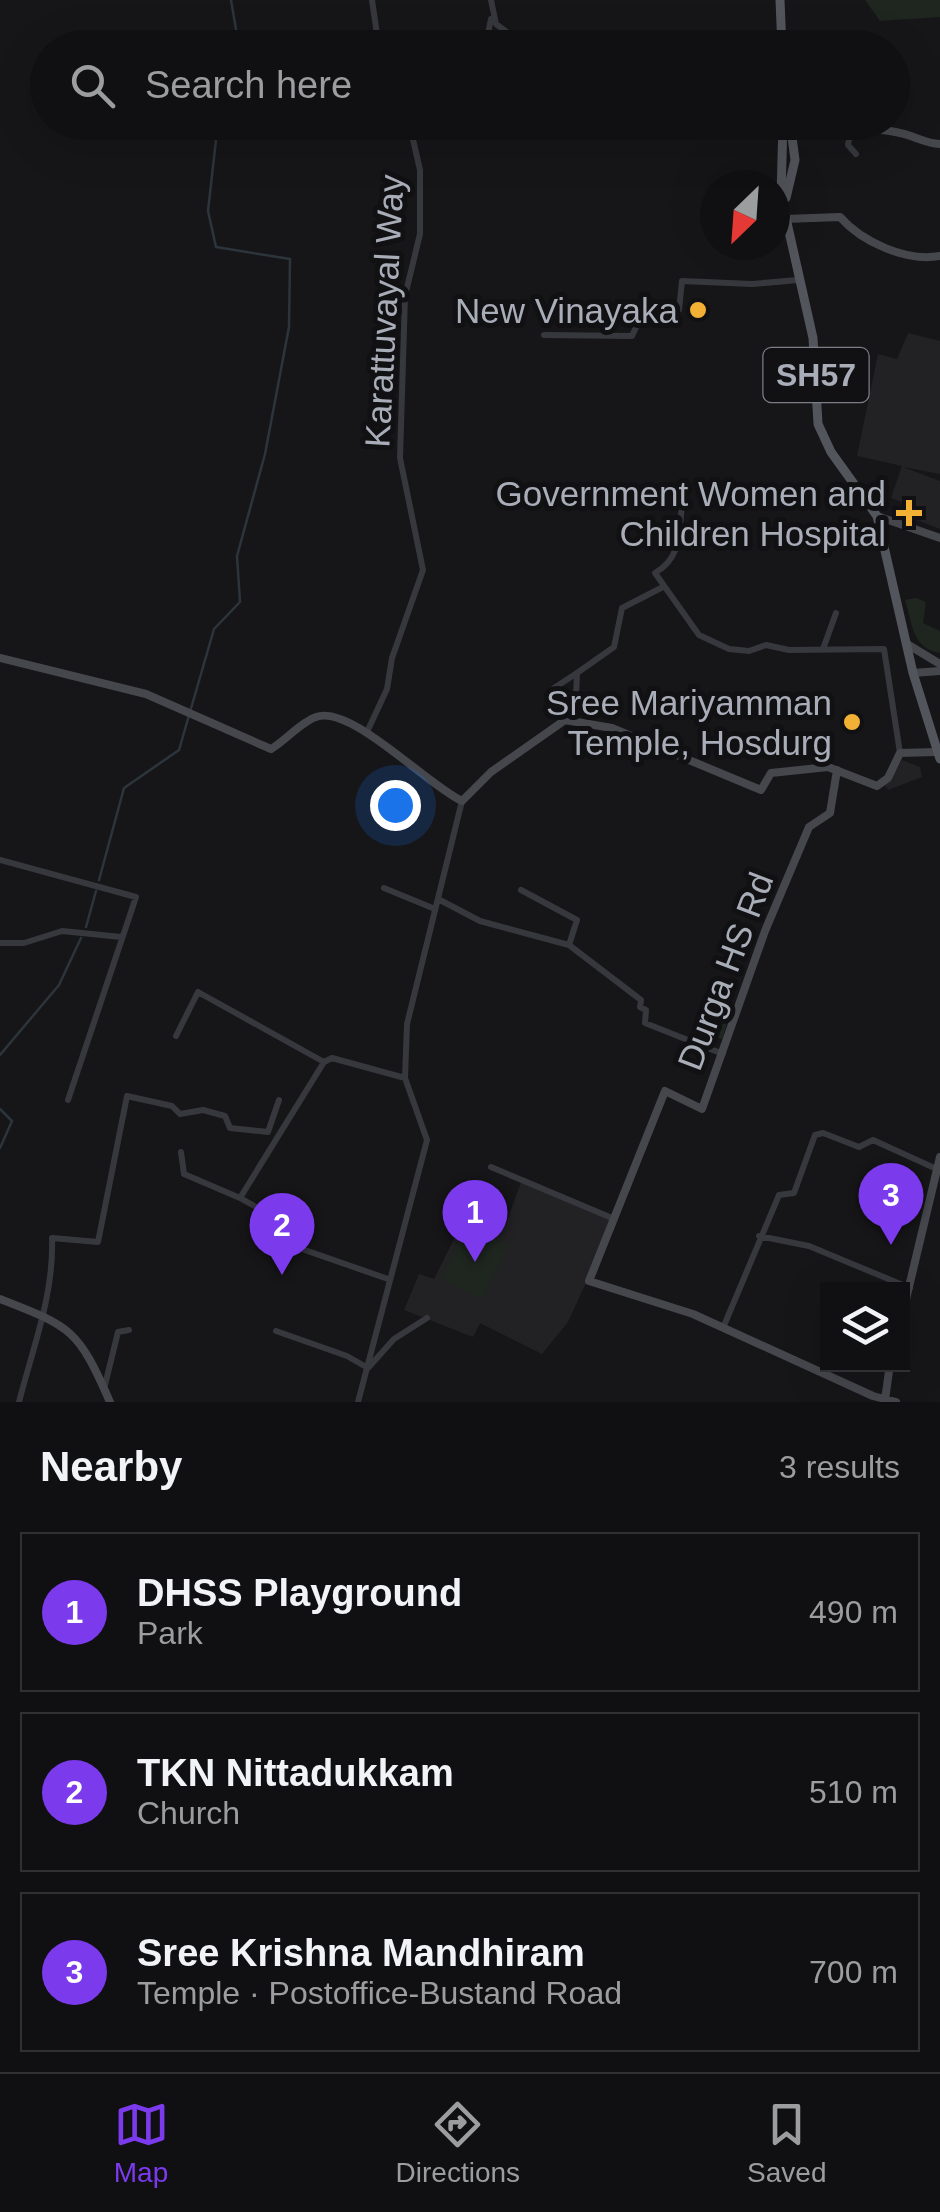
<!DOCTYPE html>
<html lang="en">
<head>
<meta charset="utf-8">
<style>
  body { margin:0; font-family:Arial,sans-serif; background:#1e1e20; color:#f1f3f6 }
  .controls { position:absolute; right:30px; bottom:30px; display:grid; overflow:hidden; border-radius:0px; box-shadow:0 10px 40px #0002 }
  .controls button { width:90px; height:90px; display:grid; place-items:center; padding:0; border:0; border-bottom:2px solid #303032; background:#101012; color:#f1f3f6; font:50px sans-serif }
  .compass { position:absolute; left:700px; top:170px; width:90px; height:90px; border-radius:50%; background:#101012; box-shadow:0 10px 40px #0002; rotate:205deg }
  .you { position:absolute; left:395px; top:805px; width:35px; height:35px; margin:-25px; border:8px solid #fff; border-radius:50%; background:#1a73e8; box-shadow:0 0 0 15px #1a73e833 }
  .badge { display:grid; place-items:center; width:65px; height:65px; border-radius:50%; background:#7c3aed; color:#fff; font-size:32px; font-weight:700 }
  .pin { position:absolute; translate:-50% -82px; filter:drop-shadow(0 2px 5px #0008) }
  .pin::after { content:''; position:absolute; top:52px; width:35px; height:30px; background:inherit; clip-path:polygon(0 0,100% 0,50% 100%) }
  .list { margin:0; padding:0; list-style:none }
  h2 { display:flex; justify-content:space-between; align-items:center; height:130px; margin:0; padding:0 40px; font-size:42px }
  h2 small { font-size:32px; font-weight:400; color:#9c9d9f }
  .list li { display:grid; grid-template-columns:65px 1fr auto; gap:30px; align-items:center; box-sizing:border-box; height:160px; margin:0 20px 20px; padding:0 20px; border:2px solid #303032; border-radius:0px }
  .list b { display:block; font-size:38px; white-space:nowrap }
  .list p { margin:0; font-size:32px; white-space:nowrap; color:#9c9d9f }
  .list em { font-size:32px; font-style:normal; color:#9c9d9f }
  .icon { flex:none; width:55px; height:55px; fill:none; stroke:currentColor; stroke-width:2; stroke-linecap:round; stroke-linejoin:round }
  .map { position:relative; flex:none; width:940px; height:1402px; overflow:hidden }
  .search { position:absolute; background:#101012; box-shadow:0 10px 40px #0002; left:30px; right:30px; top:30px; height:110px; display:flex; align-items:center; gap:25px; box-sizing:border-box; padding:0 35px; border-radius:55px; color:#9c9d9f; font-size:38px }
  .sheet { height:670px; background:#101012 }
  nav { display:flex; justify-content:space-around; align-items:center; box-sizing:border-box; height:140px; border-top:2px solid #303032; background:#101012; font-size:28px; color:#9c9d9f }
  nav a { display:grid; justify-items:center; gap:5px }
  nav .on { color:#7c3aed }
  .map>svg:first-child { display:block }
  .built { fill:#222225 }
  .green { fill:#1e261f }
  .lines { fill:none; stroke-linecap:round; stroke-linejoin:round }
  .stream { stroke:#2c353c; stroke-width:2.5 }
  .street { stroke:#37383d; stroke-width:6 }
  .secondary { stroke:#45474d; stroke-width:8 }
  .primary { stroke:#53555c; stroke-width:9 }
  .poi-dot { fill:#f2b134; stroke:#111113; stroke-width:4 }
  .labels { text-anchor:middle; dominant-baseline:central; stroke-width:10; stroke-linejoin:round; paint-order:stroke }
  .shield { fill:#111113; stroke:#7b7e86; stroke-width:2.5 }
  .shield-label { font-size:32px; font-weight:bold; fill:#a8adb8 }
  .poi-label { font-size:35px; fill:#a8adb8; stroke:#111113; text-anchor:end }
  .street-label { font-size:35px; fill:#a8adb8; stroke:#111113 }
</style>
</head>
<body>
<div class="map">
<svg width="940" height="1402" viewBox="0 0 940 1402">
  <rect width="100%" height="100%" fill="#161618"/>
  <path class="built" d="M908,333L940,341V474L903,467L940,481V529L902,514L907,504L891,498L902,466L857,456L878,354L897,359Z
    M902,760L920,767L922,777L888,790L885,786Z
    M523,1177L616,1217L568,1322L542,1354L480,1323L473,1337L404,1310L419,1274L434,1279L467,1213L505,1226Z"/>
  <path class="green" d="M865,0H940V17L880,21Z
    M916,598L926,602L923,623L940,631V653C911,648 913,624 905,600Z
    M712,1003L731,1011L722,1039L706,1033Z
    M466,1225L509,1245L483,1299L441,1280Z"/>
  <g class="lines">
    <path class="stream" d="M231,0L237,35L234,48
      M99,880L124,788L179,750L214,629L240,602L237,556L265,454L289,327L290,259L216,247L208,211L218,122
      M86,927L96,891
      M0,1055L59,985L81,938
      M0,1109L12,1121L0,1148"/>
    <path class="street" d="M372,0L379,48
      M491,0L496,24L528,48
      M485,48L491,19
      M852,123L848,145L856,154
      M544,335L632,336L642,314L679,310L682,281L752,284L798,280
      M683,498C678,529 684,556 655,573L699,635L729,649L749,651L766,645L789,650L884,649L900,753
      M823,649L836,613
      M565,720L551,697L554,688L577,673
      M575,720L577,673L614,647L622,608L661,588
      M367,732L387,689L392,658L423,570L400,458L405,296L420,234V170L409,122
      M0,860L136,897L68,1100
      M384,888L435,909
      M521,890L577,920L569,945
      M438,899L480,921L569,945L641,1000L640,1007L646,1010L645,1023L723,1054
      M0,943H24L62,931L121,937
      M176,1036L198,992L324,1062
      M181,1152L184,1174L240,1198
      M491,1167L612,1218
      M759,1236L809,1246L910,1288
      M388,1279L279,1241L283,1222L240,1198L324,1062L332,1058L405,1078
      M723,1328L779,1195L794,1193L815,1135L823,1133L859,1147L873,1140L939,1170
      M276,1331L347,1356L368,1368L394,1339L427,1318
      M104,1389L118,1332L129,1330
      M19,1402C33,1347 54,1295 52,1238L98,1242L127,1096L172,1106L180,1114L203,1110L225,1116L230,1128L268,1132L279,1100
      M358,1402L427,1140L405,1078L407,1024L462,801"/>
    <path class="secondary" d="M851,122C868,130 883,129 900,133C915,136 924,143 940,144
      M785,219L840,217C862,242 906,262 940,256
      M877,516L940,538
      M907,644L940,664
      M0,658L146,694L271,749C286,740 301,722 316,717C350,704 426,784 462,801L491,772L565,720L612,728L761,790L771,773L828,767L877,786L888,778L900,753L936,752
      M913,673L940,671
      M837,770L830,813L809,827L765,931L702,1109L665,1091L589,1281L693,1314L873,1396L896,1402
      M0,1299C72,1327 78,1329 110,1402
      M902,1316L940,1157
      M885,1400L890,1364"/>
    <path class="primary" d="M780,0L782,48
      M783,122L781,196L813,338L818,424L831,452L877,516L913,673L940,759
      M786,198L795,160L790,122"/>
  </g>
  <g class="poi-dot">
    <circle cx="698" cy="310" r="10"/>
    <path d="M904 498h10v10h10v10h-10v10h-10v-10h-10v-10h10z"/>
    <circle cx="852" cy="722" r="10"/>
  </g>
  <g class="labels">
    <rect class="shield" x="763.5" y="348" width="105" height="54" rx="8"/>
    <g class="shield-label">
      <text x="816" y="375">SH57</text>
    </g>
    <g class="poi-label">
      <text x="678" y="310">New Vinayaka</text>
      <text x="886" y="493">Government Women and<tspan x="886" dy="40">Children Hospital</tspan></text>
      <text x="832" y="702">Sree Mariyamman<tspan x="832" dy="40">Temple, Hosdurg</tspan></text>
    </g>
    <g class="street-label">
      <text transform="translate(384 311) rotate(-87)">Karattuvayal Way</text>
      <text transform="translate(725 971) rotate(-69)">Durga HS Rd</text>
    </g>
  </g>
</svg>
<div class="controls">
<button><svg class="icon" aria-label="layers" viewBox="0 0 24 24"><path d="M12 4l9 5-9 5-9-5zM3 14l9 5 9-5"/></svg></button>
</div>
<svg class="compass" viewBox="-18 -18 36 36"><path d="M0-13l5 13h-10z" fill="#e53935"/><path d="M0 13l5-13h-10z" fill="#9c9d9f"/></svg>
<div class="you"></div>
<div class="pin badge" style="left:475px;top:1262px">1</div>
<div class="pin badge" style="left:282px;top:1275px">2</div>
<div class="pin badge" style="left:891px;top:1245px">3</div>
<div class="search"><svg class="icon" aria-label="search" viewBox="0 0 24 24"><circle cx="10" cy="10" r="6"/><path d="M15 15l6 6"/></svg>Search here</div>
</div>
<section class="sheet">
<h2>Nearby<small>3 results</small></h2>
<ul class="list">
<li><span class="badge">1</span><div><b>DHSS Playground</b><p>Park</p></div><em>490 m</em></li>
<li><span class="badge">2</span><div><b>TKN Nittadukkam</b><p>Church</p></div><em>510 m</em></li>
<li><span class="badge">3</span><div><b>Sree Krishna Mandhiram</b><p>Temple · Postoffice-Bustand Road</p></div><em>700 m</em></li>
</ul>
</section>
<nav>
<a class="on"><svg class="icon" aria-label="map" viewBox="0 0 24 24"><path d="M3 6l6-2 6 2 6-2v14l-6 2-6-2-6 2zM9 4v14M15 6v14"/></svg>Map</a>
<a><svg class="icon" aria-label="directions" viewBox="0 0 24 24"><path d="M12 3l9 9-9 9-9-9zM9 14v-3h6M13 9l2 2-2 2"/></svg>Directions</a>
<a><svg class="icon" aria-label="saved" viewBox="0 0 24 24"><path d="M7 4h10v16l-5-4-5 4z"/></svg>Saved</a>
</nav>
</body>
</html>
